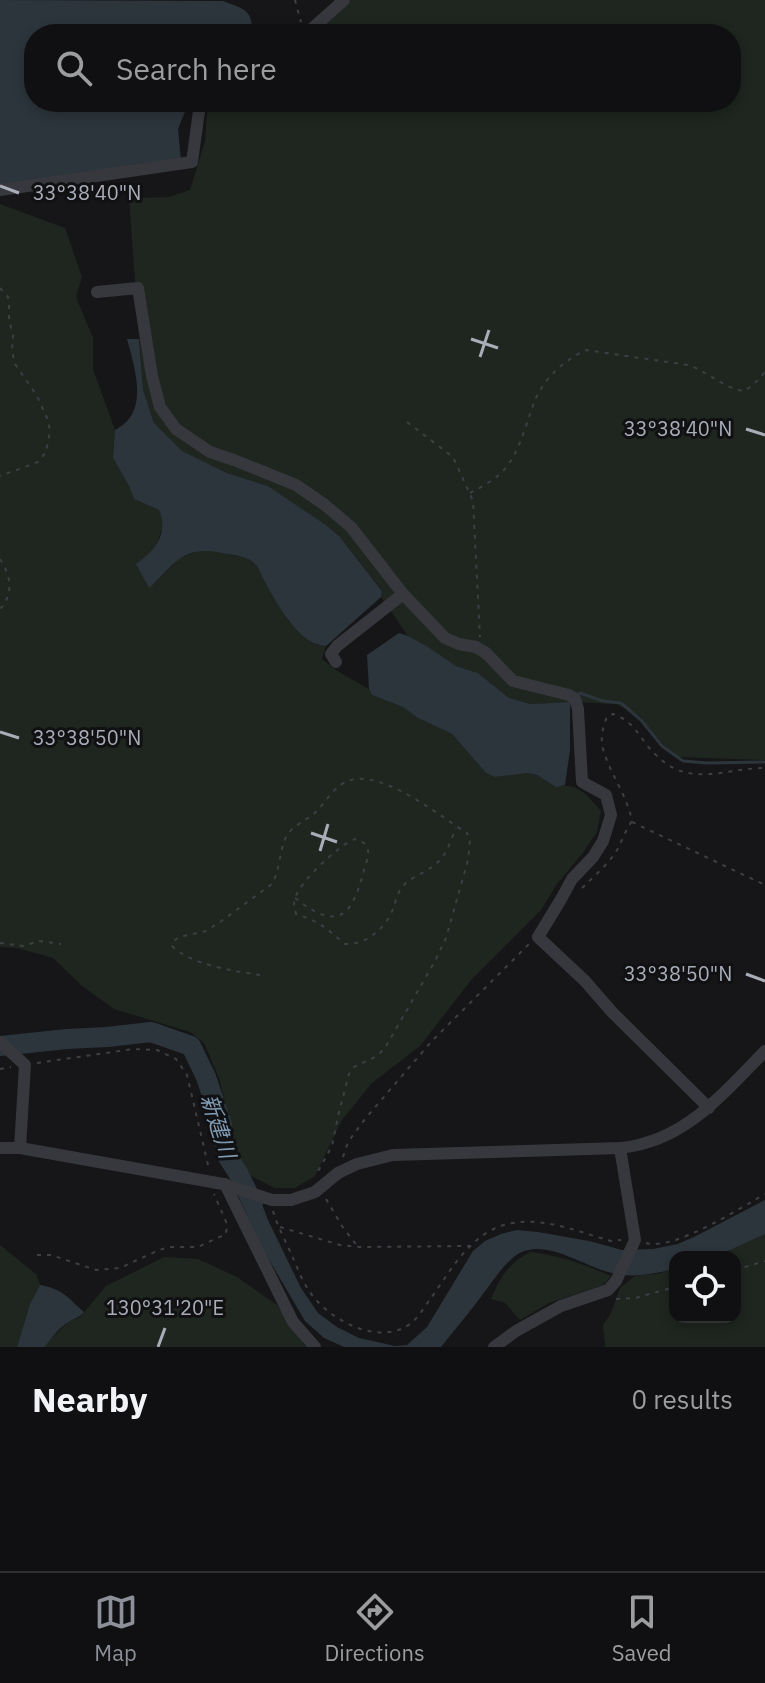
<!DOCTYPE html>
<html lang="en">
<head>
<meta charset="utf-8">
<style>
  body { margin:0; font-family:"IBM Plex Sans","Noto Sans JP",sans-serif; background:#1e1e20; color:#f1f3f6 }
  .controls { position:absolute; right:24px; bottom:24px; display:grid; overflow:hidden; border-radius:16px; box-shadow:0 4px 12px #0003 }
  .controls button { width:72px; height:72px; display:grid; place-items:center; padding:0; border:0; border-bottom:2px solid #303032; background:#101012; color:#f1f3f6; font:40px sans-serif }
  .list { margin:0; padding:0; list-style:none }
  h2 { display:flex; justify-content:space-between; align-items:center; height:104px; margin:0; padding:0 32px; font-size:34px }
  h2 small { font-size:26px; font-weight:400; color:#9c9d9f }
  .icon { flex:none; width:44px; height:44px; fill:none; stroke:currentColor; stroke-width:2; stroke-linecap:round; stroke-linejoin:round }
  .map { position:relative; flex:none; width:765px; height:1347px; overflow:hidden }
  .search { position:absolute; background:#101012; box-shadow:0 4px 12px #0003; left:24px; right:24px; top:24px; height:88px; display:flex; align-items:center; gap:20px; box-sizing:border-box; padding:0 28px; border-radius:32px; color:#9c9d9f; font-size:30px }
  .sheet { height:224px; background:#101012 }
  nav { display:flex; justify-content:space-around; align-items:center; box-sizing:border-box; height:112px; border-top:2px solid #303032; background:#101012; font-size:22px; color:#9c9d9f }
  nav a { display:grid; justify-items:center; gap:4px }
  nav .on { color:#8c9099 }
  .map>svg:first-child { display:block }
  .green { fill:#1e261f }
  .water { fill:#2c353c }
  .lines { fill:none; stroke-linecap:round; stroke-linejoin:round }
  .stream { stroke:#2c353c; stroke-width:3 }
  .river { stroke:#2c353c; stroke-width:20 }
  .path { stroke:#3d3f44; stroke-width:2; stroke-dasharray:4 6; stroke-linecap:butt }
  .street { stroke:#37383d; stroke-width:12 }
  .ticks { fill:none; stroke:#a8adb8; stroke-width:3 }
  .labels { text-anchor:middle; dominant-baseline:central; stroke-width:6; stroke-linejoin:round; paint-order:stroke }
  .water-label { font-size:22px; font-style:italic; fill:#7f9bb3; stroke:#111113 }
  .ticks-label { font-size:20px; text-anchor:middle; fill:#a8adb8; stroke:#111113; stroke-width:6; stroke-linejoin:round; paint-order:stroke }
</style>
</head>
<body>
<div class="map">
<svg width="765" height="1347" viewBox="0 0 765 1347">
  <rect width="100%" height="100%" fill="#161618"/>
  <path class="green" d="M351,0H765V760L676,757L654,735L640,716L616,704L570,702L531,704L509,698L478,673L456,666L408,636L381,597L382,590L340,537L326,525L268,486L227,473L181,451L154,423L143,389L129,198L169,197L190,190L205,141L207,114L211,102H731V34H314Z
    M0,204L65,228L82,277L76,297L93,338V369L115,430L113,458L129,486L134,499L159,510L164,521L162,529L156,545L148,556L142,573L148,586L151,587L179,559L194,552L206,549L247,558L256,565L289,622L317,645L326,646L322,659L339,672L369,689L372,695L404,707L418,718L452,734L486,773L495,777L528,773L537,775L556,786C579,783 587,795 601,811L597,832L582,854L557,884L541,910L472,979L420,1046L372,1083L342,1120L315,1176L295,1188H275L251,1176L239,1158L219,1078L204,1043L190,1032L114,1009L81,985L53,958L17,948L0,947Z
    M765,1234V1347H605L603,1325L611,1313L620,1288L635,1276L657,1274L675,1269V1317H735V1257H715Z
    M0,1245L36,1274L40,1285L30,1304L17,1347H0Z
    M531,1252C558,1255 586,1265 611,1276L603,1285L549,1303L520,1320L505,1303L491,1299C500,1277 509,1262 531,1252Z
    M164,1257L198,1259L237,1277L277,1305L306,1347H45L49,1340L70,1321L80,1317L106,1286Z"/>
  <path class="water" d="M0,0L223,1C242,8 255,10 251,34H34V102H189L178,129L181,161L0,188Z
    M127,339H139L143,389L154,423L182,451L227,473L268,486L326,525L340,537L382,591L381,597L326,646C298,645 277,603 265,582C262,577 260,570 256,565C248,556 234,555 222,553C184,545 175,563 150,588L148,586L136,564C155,551 169,533 159,510L134,499L129,486L113,458L115,430C150,413 135,369 127,339Z
    M399,633L408,636L428,647L456,666L478,673L509,698L531,704L570,702V750L565,785L556,787L537,775L528,773L495,777L486,773L452,734L418,718L403,707L372,695L369,689L367,655Z
    M233,1178L255,1186L268,1220L301,1288L318,1313L337,1327L359,1338L395,1346L407,1345L427,1327L473,1251L485,1241L501,1234L516,1230L538,1232L589,1241L622,1250L653,1249L678,1244L696,1236L765,1200V1234L715,1257H675V1269C654,1274 630,1279 608,1272C581,1265 542,1236 515,1256C502,1266 493,1281 483,1294C470,1312 455,1329 441,1347H344L324,1338L305,1321L261,1246L238,1195Z
    M40,1285C63,1289 68,1298 84,1312C81,1316 76,1318 72,1320C62,1325 51,1337 45,1347H17L30,1304Z"/>
  <g class="lines">
    <path class="stream" d="M575,697L580,693L603,701L621,703L641,720L662,746L683,761L707,763L765,762"/>
    <path class="river" d="M0,1046L67,1039L107,1037L151,1032L191,1046L206,1077L222,1125L226,1154L238,1173L253,1203"/>
    <path class="path" d="M295,0L301,22
      M0,288L8,297L9,304V320L13,335L12,351L15,364L37,396L48,420L50,431L46,452L38,462L0,476
      M407,422L453,457L473,501L480,637
      M470,493C481,487 493,481 502,472C520,453 525,426 534,403C543,379 564,360 586,350L688,365C709,372 724,389 745,391L757,381L765,372
      M0,559C11,576 14,594 0,609
      M632,822L765,885
      M582,888C594,876 608,865 617,850C622,841 625,831 632,821C627,795 610,774 603,749C600,738 603,726 607,717L613,714C618,716 625,719 629,723C638,731 644,743 653,752C688,790 723,768 765,768
      M295,898C338,932 352,917 364,870C366,863 371,852 366,845C364,842 359,841 355,839C340,844 301,881 296,896C293,903 294,907 296,914C323,923 324,927 345,944C366,945 385,929 393,909C396,902 397,892 403,886C408,880 417,876 424,872C446,860 447,849 456,828
      M0,943L23,946L39,941L61,944
      M260,975C234,971 191,965 172,946L174,941L179,937L206,931L220,922L272,884C280,870 279,852 286,837C293,824 309,820 319,809C328,798 336,784 351,780C384,771 440,816 467,833L470,840L468,860L446,938L435,961L385,1048L377,1056L354,1067L349,1074L338,1116L332,1146L316,1175
      M37,1063L133,1049L157,1050L176,1059L187,1075L209,1169
      M0,1069L11,1067
      M343,1157L348,1142L365,1119L431,1042L530,943
      M326,1199L342,1226L358,1247
      M273,1211C277,1226 286,1241 292,1256C297,1266 301,1279 308,1289C326,1319 378,1347 410,1324C418,1318 423,1309 429,1301C446,1277 462,1248 488,1232C528,1209 571,1230 611,1241L621,1240
      M280,1227L340,1245L359,1247L470,1246
      M646,1243C674,1251 740,1208 765,1194
      M37,1255H51L96,1270L120,1268L159,1250L170,1247H198L226,1234L227,1224L214,1194
      M735,1270L765,1261
      M616,1299L635,1298L675,1287"/>
    <path class="street" d="M306,34L344,0
      M0,190L192,162L199,111L204,102
      M97,292L138,288L152,376L160,407L176,429L210,452L234,460L296,485L325,505L351,527L403,594L445,638L459,644L476,647L486,653L513,681L569,695L575,699L578,709L582,782L606,795L611,815L603,841L593,857L572,879L560,901L538,937L585,981L612,1012L709,1108
      M336,662L331,654L337,646L403,594
      M0,1042L25,1065L20,1148
      M0,1148H20L223,1184L272,1200H291L315,1192L338,1173L357,1164L393,1155L620,1148C628,1147 637,1146 645,1143C694,1130 731,1086 765,1051
      M225,1184L293,1322L315,1347
      M494,1347L516,1331L561,1306L608,1290L616,1281L635,1240L620,1148"/>
  </g>
  <path class="ticks" d="M0,186L19,193M471,339L498,348M480,357L489,330M746,429L765,435M0,732L19,738M311,833L337,842M320,851L328,824M746,974L765,981M158,1347L165,1328"/>
  <g class="labels">
    <g class="water-label">
      <text transform="translate(219 1126) rotate(72)">新建川</text>
    </g>
  </g>
  <g class="ticks-label">
    <text x="87" y="200">33°38'40"N</text>
    <text x="678" y="436">33°38'40"N</text>
    <text x="87" y="745">33°38'50"N</text>
    <text x="678" y="981">33°38'50"N</text>
    <text x="165" y="1315">130°31'20"E</text>
  </g>
</svg>
<div class="controls">
<button><svg class="icon" aria-label="locate" viewBox="0 0 24 24"><circle cx="12" cy="12" r="6"/><path d="M12 2v4M12 18v4M2 12h4M18 12h4"/></svg></button>
</div>
<div class="search"><svg class="icon" aria-label="search" viewBox="0 0 24 24"><circle cx="10" cy="10" r="6"/><path d="M15 15l6 6"/></svg>Search here</div>
</div>
<section class="sheet">
<h2>Nearby<small>0 results</small></h2>
<ul class="list">
</ul>
</section>
<nav>
<a class="on"><svg class="icon" aria-label="map" viewBox="0 0 24 24"><path d="M3 6l6-2 6 2 6-2v14l-6 2-6-2-6 2zM9 4v14M15 6v14"/></svg>Map</a>
<a><svg class="icon" aria-label="directions" viewBox="0 0 24 24"><path d="M12 3l9 9-9 9-9-9zM9 14v-3h6M13 9l2 2-2 2"/></svg>Directions</a>
<a><svg class="icon" aria-label="saved" viewBox="0 0 24 24"><path d="M7 4h10v16l-5-4-5 4z"/></svg>Saved</a>
</nav>
</body>
</html>
